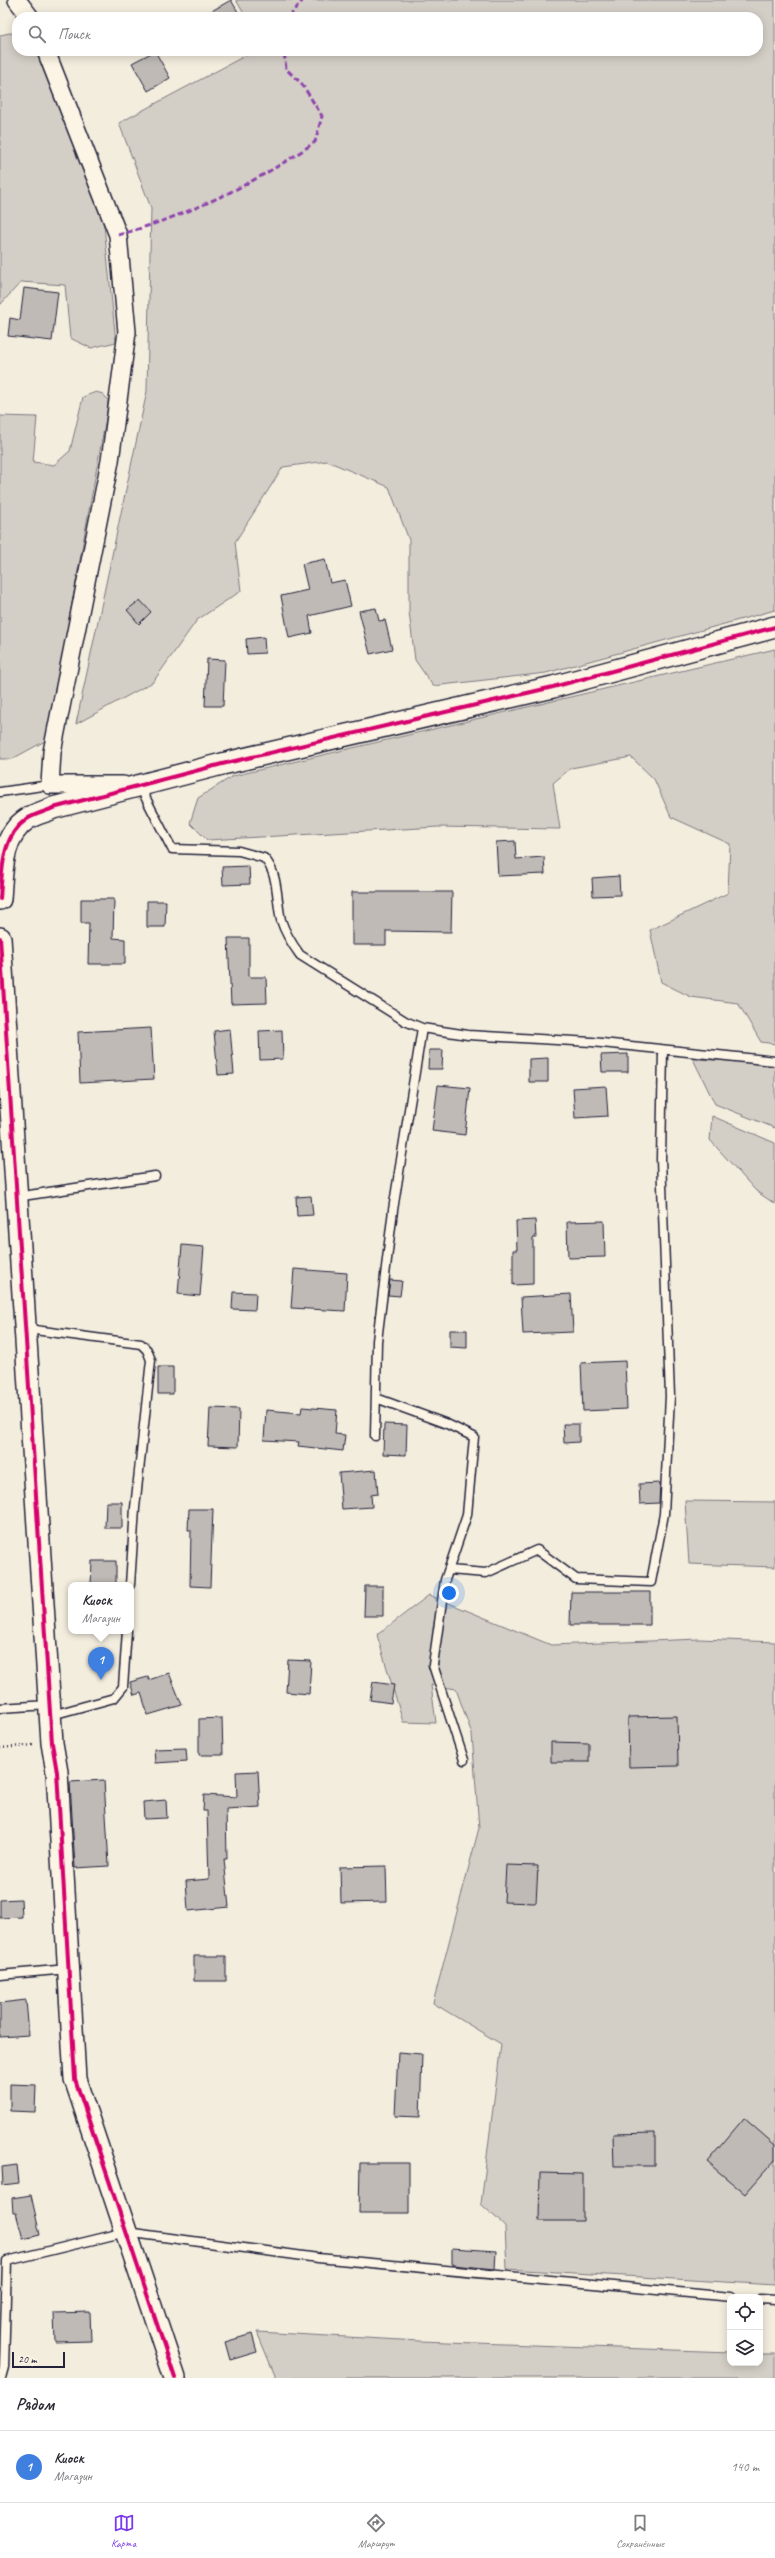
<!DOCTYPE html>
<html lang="ru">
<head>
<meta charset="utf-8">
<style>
  body { margin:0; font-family:Caveat,sans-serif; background:#f2f2f3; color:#2b2b33 }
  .controls { position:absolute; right:12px; bottom:12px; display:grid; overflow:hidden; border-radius:8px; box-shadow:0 2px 10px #0003 }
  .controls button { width:36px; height:36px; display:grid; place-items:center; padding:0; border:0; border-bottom:1px solid #e1e1e2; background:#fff; color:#2b2b33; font:20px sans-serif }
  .scale { position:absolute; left:12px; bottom:10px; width:53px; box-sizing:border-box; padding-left:4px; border:2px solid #22223b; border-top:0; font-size:11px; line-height:14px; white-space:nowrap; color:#22223b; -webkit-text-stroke:3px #fcf5e5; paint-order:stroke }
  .you { position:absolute; left:449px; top:1593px; width:14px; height:14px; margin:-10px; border:3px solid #fff; border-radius:50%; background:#1a73e8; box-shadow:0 0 0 6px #1a73e833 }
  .badge { display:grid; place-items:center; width:26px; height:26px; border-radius:50%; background:#7c3aed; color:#fff; font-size:13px; font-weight:700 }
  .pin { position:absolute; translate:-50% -33px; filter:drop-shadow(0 1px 2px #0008) }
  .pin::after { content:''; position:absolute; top:21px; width:14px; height:12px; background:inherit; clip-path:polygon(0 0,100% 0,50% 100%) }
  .popup { position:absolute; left:68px; top:1582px; width:66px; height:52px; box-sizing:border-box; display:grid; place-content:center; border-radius:8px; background:#fff; filter:drop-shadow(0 1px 3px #0005); font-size:13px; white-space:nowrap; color:#7c7c81 }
  .popup b { font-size:15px; color:#2b2b33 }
  .popup::after { content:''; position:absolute; left:50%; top:100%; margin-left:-8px; border:8px solid transparent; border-top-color:#fff }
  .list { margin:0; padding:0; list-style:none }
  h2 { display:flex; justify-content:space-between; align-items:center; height:52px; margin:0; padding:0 16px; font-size:17px }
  h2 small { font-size:13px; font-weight:400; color:#7c7c81 }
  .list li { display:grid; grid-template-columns:26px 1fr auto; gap:12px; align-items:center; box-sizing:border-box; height:72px; padding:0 16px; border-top:1px solid #e1e1e2 }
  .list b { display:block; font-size:15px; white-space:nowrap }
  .list p { margin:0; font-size:13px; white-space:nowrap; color:#7c7c81 }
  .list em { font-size:13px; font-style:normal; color:#7c7c81 }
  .icon { flex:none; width:22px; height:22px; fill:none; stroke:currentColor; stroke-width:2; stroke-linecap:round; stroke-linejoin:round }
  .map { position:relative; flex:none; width:775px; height:2378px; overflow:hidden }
  .search { position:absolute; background:#fff; box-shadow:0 2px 10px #0003; left:12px; right:12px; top:12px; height:44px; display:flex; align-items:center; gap:10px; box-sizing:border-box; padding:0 14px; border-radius:16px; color:#7c7c81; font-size:15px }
  .sheet { height:124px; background:#fff }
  nav { display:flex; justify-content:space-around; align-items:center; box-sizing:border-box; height:56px; border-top:1px solid #e1e1e2; background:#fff; font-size:11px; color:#7c7c81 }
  nav a { display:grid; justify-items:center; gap:2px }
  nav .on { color:#7c3aed }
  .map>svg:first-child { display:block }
  .green { fill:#d4cfc6; stroke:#7b7880 }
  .building { fill:#bfbab6; stroke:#22223b }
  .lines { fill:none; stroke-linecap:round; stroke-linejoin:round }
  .service-casing { stroke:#22223b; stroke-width:11 }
  .minor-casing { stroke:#22223b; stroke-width:20 }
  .tertiary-casing { stroke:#22223b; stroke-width:24 }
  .path { stroke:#22223b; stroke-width:2.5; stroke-dasharray:1 3; stroke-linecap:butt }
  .service { stroke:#fcf5e5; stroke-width:8 }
  .minor { stroke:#fcf5e5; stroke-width:17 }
  .tertiary { stroke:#fcf5e5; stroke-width:21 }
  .quiet { stroke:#8e44ad; stroke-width:3; stroke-dasharray:6 3; stroke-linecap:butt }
  .cycleway-casing { stroke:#fcf5e5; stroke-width:6 }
  .cycleway { stroke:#d6006c; stroke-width:4 }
</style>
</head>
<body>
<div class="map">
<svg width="775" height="2378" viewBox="0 0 775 2378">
  <rect width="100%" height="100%" fill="#f3edde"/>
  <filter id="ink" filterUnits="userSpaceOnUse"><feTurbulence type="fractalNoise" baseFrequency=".025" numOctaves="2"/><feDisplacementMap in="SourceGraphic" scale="8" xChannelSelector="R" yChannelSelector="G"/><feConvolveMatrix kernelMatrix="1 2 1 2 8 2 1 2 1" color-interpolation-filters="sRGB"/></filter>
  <g filter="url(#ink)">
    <path class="green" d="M236,0H775V610L546,673L433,686L415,660L409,612V540L389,487L327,461L283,467L235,542L241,591L197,620L153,682L76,724L147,391L151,208L119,123L254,51H758V17H246Z
      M10,33L17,34V51H39L99,177L116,342L91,348L70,338L65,285L21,282L0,305V35Z
      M96,392L103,394L108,400L107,412L47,740L12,759H0V416L37,417L33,462L54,465L70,451L83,397Z
      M775,649V1044L761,1042L738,1003L691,997L661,982L650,930L728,893L730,844L671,817L654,779L631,757L571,768L553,783L560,829L438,827L207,840L190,823L198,798L233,776Z
      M693,1059L775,1063V1128L715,1104Z
      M712,1116L775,1143V1204L756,1191L710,1140Z
      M685,1501L775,1502V1567L689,1564Z
      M429,1595L551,1645L699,1639L775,1642V2285L507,2269L505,2226L481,2204L501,2044L433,2003L479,1828L472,1734L456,1689L431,1685L436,1723L403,1722L377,1635Z
      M257,2332L419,2341L730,2352V2363H760V2354H775V2378H276Z"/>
    <path class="building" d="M231,0L241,17H201Z
      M155,51L170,78L148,91L132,63Z
      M24,288L58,292L52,341L8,336L10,318L20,320Z
      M325,559L330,583L345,580L351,606L309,616L312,633L289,638L281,596L308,590L302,564Z
      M140,600L151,612L139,624L127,610Z
      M376,608L379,621L385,620L392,649L370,654L359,611Z
      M264,637L265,653L247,654L246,639Z
      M207,659L225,660L223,706H205Z
      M515,841L516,859L544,857L545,874L498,876L496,842Z
      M249,866L250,884L223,885L222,867Z
      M619,876L620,895L593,896L592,878Z
      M352,892H452L451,932L386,931V945H352Z
      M81,899H114L113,938L125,939V964H88L89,923H81Z
      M147,901H166L165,927H147Z
      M228,938H249V977H266L267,1003L231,1004Z
      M151,1028L154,1079L80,1083L78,1032Z
      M230,1029L234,1074L218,1075L214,1031Z
      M282,1030L283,1059L260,1060L259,1031Z
      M429,1050H443L442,1069H428Z
      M628,1054V1072H602L601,1055Z
      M548,1058V1082H529V1059Z
      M438,1085L470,1088L465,1135L432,1131Z
      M606,1086L608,1116L575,1118L573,1088Z
      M311,1196L313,1215L297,1216L296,1197Z
      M535,1220L536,1238H533V1284L513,1285V1250H517L516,1221Z
      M604,1221L605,1257L568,1258L567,1222Z
      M182,1245L204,1247L200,1296L178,1294Z
      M294,1269L347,1273L345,1311L291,1308Z
      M390,1280L402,1281L400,1296L388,1295Z
      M233,1292L256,1293L255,1310L232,1309Z
      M571,1294L573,1332L523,1334L521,1297Z
      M450,1330H467V1348L450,1347Z
      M625,1361L627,1409L583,1411L581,1363Z
      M158,1367H173V1394H158Z
      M302,1407L337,1410L335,1434L345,1435L343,1451L298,1446L299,1442L264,1440L266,1410L301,1413Z
      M210,1408L239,1409L238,1447L208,1446Z
      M384,1424L407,1425L406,1455L383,1454Z
      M563,1424H579V1442L564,1443Z
      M376,1470L378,1494L371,1495L372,1507L342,1509L339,1473Z
      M660,1483L659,1503L640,1504L639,1484Z
      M106,1502H122V1528H105Z
      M189,1509H213L210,1587L190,1586L191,1530H188Z
      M92,1561H116V1585H91Z
      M365,1586H383V1616H364Z
      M571,1592H650V1625H570Z
      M288,1660L311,1661L309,1694L286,1692Z
      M169,1673L182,1705L148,1715L141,1693L134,1695L130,1682L148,1677L149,1680Z
      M373,1682L394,1685L391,1703L370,1700Z
      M677,1716L678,1766L629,1767L628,1717Z
      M222,1718L223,1755H199V1719Z
      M551,1742L589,1743V1762H551Z
      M186,1748L187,1761L155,1763L154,1749Z
      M258,1771L260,1807L226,1809L227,1859H224L229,1907L188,1911L186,1881L209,1879L207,1811H203L204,1795L237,1797L236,1772Z
      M104,1780L109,1866L75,1868L70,1782Z
      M166,1800L167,1818L144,1819L143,1802Z
      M506,1865L538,1866L536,1903L504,1902Z
      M386,1866L387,1902L341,1903L340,1867Z
      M21,1899L22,1917L0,1918V1900Z
      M194,1956H226V1981H194Z
      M26,2000L29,2035L0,2037V2003Z
      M398,2052L422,2054L420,2117L395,2116Z
      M10,2084L36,2085L35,2112L10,2111Z
      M744,2118L775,2145V2160L745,2194L707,2162Z
      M655,2133V2166H614L613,2134Z
      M360,2163H409V2213H359Z
      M17,2165L19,2183L3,2185L2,2167Z
      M540,2173L583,2174V2221H539Z
      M31,2195L40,2235L23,2239L16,2213H13L12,2198Z
      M452,2248L496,2251L495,2269L452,2265Z
      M90,2312L91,2341L55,2342L54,2313Z
      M252,2334L257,2352L230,2360L225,2342Z"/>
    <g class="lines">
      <defs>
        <path id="service" d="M140,787L172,849L239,851L264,858C279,874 276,899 281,920C285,933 292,944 300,955L405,1021L422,1028
          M0,792L50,785
          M16,1197L155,1176
          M27,1329L141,1344L147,1350L151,1360L135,1508L130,1585
          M376,1398L447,1424L474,1437L467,1515L445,1580L433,1665L464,1760
          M375,1436L377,1341L393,1210L422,1028L468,1035L592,1042L775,1061
          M449,1570L486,1573L537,1550L576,1579L651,1582L664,1514L670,1396L661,1159L663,1050
          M0,1708L49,1705
          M52,1715L114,1698L123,1687L127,1631
          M0,1975L68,1969
          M760,2299L775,2300
          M1,2378L4,2367L7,2261L126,2232L318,2258L731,2297"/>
        <path id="minor" d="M17,0L30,17
          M46,51L118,235L127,332L110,461L52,752L50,785H123"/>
        <path id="tertiary" d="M0,899C2,872 1,836 27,819C34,814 45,812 53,808L222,764L553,687L775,627
          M0,938L52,1743L57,1772L75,2079L175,2378"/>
      </defs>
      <use href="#service" class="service-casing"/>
      <use href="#minor" class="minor-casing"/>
      <use href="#tertiary" class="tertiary-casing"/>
      <path class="path" d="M0,1748L34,1745"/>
      <use href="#service" class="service"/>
      <use href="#minor" class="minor"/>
      <use href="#tertiary" class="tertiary"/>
      <path class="quiet" d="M289,17L303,0
        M118,235C189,215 255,184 315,142L322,116L302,84L286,69L284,51"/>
      <defs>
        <path id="cycleway" d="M0,899C2,872 1,836 27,819C34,814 45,812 53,808L222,764L553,687L775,627
          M0,938L52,1743L57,1772L75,2079L175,2378"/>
      </defs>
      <use href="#cycleway" class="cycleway-casing"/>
      <use href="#cycleway" class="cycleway"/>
    </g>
  </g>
</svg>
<div class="controls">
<button><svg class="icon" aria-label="locate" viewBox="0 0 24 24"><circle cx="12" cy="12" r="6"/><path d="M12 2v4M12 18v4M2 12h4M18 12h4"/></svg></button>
<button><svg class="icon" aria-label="layers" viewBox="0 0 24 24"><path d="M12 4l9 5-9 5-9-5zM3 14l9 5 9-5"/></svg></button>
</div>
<div class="scale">20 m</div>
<div class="you"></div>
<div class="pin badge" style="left:101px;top:1680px;background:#3f7fe0">1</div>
<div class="popup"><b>Киоск</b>Магазин</div>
<div class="search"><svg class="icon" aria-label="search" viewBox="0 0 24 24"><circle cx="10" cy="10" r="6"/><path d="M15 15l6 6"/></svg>Поиск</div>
</div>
<section class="sheet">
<h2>Рядом<small></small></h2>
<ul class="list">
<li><span class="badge" style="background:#3f7fe0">1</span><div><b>Киоск</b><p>Магазин</p></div><em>140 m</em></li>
</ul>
</section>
<nav>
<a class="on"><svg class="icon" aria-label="map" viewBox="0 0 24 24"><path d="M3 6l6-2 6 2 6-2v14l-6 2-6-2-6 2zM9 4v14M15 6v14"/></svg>Карта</a>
<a><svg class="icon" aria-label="directions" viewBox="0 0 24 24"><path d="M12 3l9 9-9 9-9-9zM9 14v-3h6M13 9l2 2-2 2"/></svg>Маршрут</a>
<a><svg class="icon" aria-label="saved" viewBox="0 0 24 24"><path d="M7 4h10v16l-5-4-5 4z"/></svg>Сохранённые</a>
</nav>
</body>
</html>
